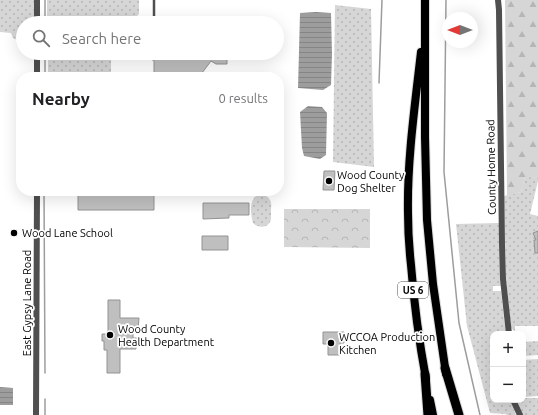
<!DOCTYPE html>
<html lang="en">
<head>
<meta charset="utf-8">
<style>
  body { margin:0; font-family:Ubuntu,sans-serif; background:#f6f6f6; color:#202124 }
  .controls { position:absolute; right:12px; bottom:12px; display:grid; overflow:hidden; border-radius:8px; box-shadow:0 4px 16px #0002 }
  .controls button { width:36px; height:36px; display:grid; place-items:center; padding:0; border:0; border-bottom:1px solid #e0e0e0; background:#fff; color:#202124; font:20px sans-serif }
  .compass { position:absolute; left:442px; top:12px; width:36px; height:36px; border-radius:50%; background:#fff; box-shadow:0 4px 16px #0002; rotate:270deg }
  .list { margin:0; padding:0; list-style:none }
  h2 { display:flex; justify-content:space-between; align-items:center; height:52px; margin:0; padding:0 16px; font-size:17px }
  h2 small { font-size:13px; font-weight:400; color:#757577 }
  .icon { flex:none; width:22px; height:22px; fill:none; stroke:currentColor; stroke-width:2; stroke-linecap:round; stroke-linejoin:round }
  .map { position:relative; flex:none; width:538px; height:415px; overflow:hidden }
  .search { position:absolute; background:#fff; box-shadow:0 4px 16px #0002; left:16px; top:16px; width:268px; height:44px; display:flex; align-items:center; gap:10px; box-sizing:border-box; padding:0 14px; border-radius:22px; color:#757577; font-size:15px }
  .panel { position:absolute; background:#fff; box-shadow:0 4px 16px #0002; left:16px; top:72px; width:268px; height:124px; border-radius:16px }
  .map>svg:first-child { display:block }
  .grass { fill:url(#grass-dots) }
  .forest { fill:url(#forest-firs) }
  .park { fill:url(#park-crowns) }
  .water { fill:url(#water-rules) }
  .lines { fill:none; stroke-linecap:round; stroke-linejoin:round }
  .stream { stroke:#9d9d9d; stroke-width:1.5 }
  .building { fill:#bfbfbf; stroke:#939393 }
  .trunk-casing { stroke:#dbdbdb; stroke-width:10 }
  .motorway-casing { stroke:#dbdbdb; stroke-width:11 }
  .service { stroke:#4f4f4f; stroke-width:2.5 }
  .tertiary { stroke:#4f4f4f; stroke-width:6 }
  .trunk { stroke:#000; stroke-width:8 }
  .motorway { stroke:#000; stroke-width:9 }
  .poi-dot { fill:#000; stroke:#fff; stroke-width:1.5 }
  .labels { text-anchor:middle; dominant-baseline:central; stroke-width:3.5; stroke-linejoin:round; paint-order:stroke }
  .shield { fill:#fff; stroke:#4c4c4c; stroke-width:1 }
  .shield-label { font-size:10px; font-weight:bold; fill:#000 }
  .street-label { font-size:11px; fill:#000; stroke:#fff }
  .poi-label { font-size:11px; fill:#000; stroke:#fff; text-anchor:start }
</style>
</head>
<body>
<div class="map">
<svg width="538" height="415" viewBox="0 0 538 415">
  <defs>
    <pattern id="grass-dots" width="8" height="8" patternUnits="userSpaceOnUse"><rect width="8" height="8" fill="#d6d6d6"/><path d="M2 2h.1M6 6h.1" fill="none" stroke="#b6b6b6" stroke-width="1.8" stroke-linecap="round"/></pattern>
    <pattern id="forest-firs" width="22" height="20" patternUnits="userSpaceOnUse"><rect width="22" height="20" fill="#d6d6d6"/><path d="M5 1l3.5 6h-7zM16 11l3.5 6h-7z" fill="#b6b6b6"/></pattern>
    <pattern id="park-crowns" width="20" height="18" patternUnits="userSpaceOnUse"><rect width="20" height="18" fill="#d6d6d6"/><path d="M2 6a3 3 0 1 1 6 0M12 15a3 3 0 1 1 6 0" fill="none" stroke="#b6b6b6"/></pattern>
    <pattern id="water-rules" width="6" height="5" patternUnits="userSpaceOnUse"><rect width="6" height="5" fill="#9d9d9d"/><path d="M0 2.5h6" fill="none" stroke="#858585"/></pattern>
  </defs>
  <rect width="100%" height="100%" fill="#fff"/>
  <path class="grass" d="M0,0H34V23H23V45L20,41L13,38L11,33L0,32Z
    M47,0H139V14L134,19H111V23H47Z
    M335,5L371,9L374,167L333,162Z
    M48,53H111V77H48Z
    M525,176L538,178V181L530,214L538,216V326H515V331L511,328L506,278L504,196L521,192Z
    M259,194C264,195 268,196 270,200C272,203 271,207 271,210C271,213 271,216 271,219C269,229 258,228 253,223C250,212 249,199 259,194Z
    M499,223L500,273L501,286H493V291H501L506,334H493V400H510L516,415H507L506,414L490,413L467,326L456,224Z
    M538,341V355L523,356V342Z
    M538,359V396L523,397V360Z
    M523,398H538V415H522L517,404V400H523Z"/>
  <path class="forest" d="M505,0H538V178L525,177L521,192L507,196Z"/>
  <path class="park" d="M284,209H370V248L284,247Z"/>
  <path class="water" d="M316,12L331,13L332,54L331,85L323,90L298,88L300,13Z
    M308,106L322,107L327,113L326,155L320,159L304,156L302,148L300,112Z
    M0,387L13,388V405H0Z"/>
  <g class="lines">
    <path class="stream" d="M446,0L444,172L459,323L480,415
      M45,23V0
      M45,77V53
      M379,83L382,0
      M44,191L45,373
      M45,415V399"/>
  </g>
  <path class="building" d="M154,53H227V64H216L211,61L199,77H154V60H152V54Z
    M324,171H335L334,190H323Z
    M78,191H154V210H78Z
    M203,203H249V215H229V218L203,219Z
    M538,231V253H535L534,240H536L533,233Z
    M202,236H228V250H202Z
    M108,300H120V318H139L138,329H133V338H139V343H136V349H120V373H107V350H104V341H102V334H108Z
    M323,332H344V343H340V355H328V344H323Z"/>
  <g class="lines">
    <defs>
      <path id="trunk" d="M425,0V137L427,220L433,284L446,374
        M421,52C415,105 407,160 408,213C408,230 409,247 411,265C414,303 419,341 426,379
        M430,400L433,415"/>
      <path id="motorway" d="M445,368L459,415
        M425,374L428,415"/>
    </defs>
    <use href="#trunk" class="trunk-casing"/>
    <use href="#motorway" class="motorway-casing"/>
    <path class="service" d="M154,21V0"/>
    <path class="tertiary" d="M498,0L499,10L502,244L503,279L509,334
      M37,23V0
      M37,77V53
      M513,400L520,415
      M36,415L37,191"/>
    <use href="#trunk" class="trunk"/>
    <use href="#motorway" class="motorway"/>
  </g>
  <g class="poi-dot">
    <circle cx="329" cy="181" r="4"/>
    <circle cx="14" cy="233" r="4"/>
    <circle cx="110" cy="335" r="4"/>
    <circle cx="331" cy="343" r="4"/>
  </g>
  <g class="labels">
    <rect class="shield" x="398" y="282" width="30" height="16" rx="3"/>
    <g class="shield-label">
      <text x="413" y="290">US 6</text>
    </g>
    <g class="street-label">
      <text transform="translate(491 167) rotate(-91)">County Home Road</text>
      <text transform="translate(27 303) rotate(-90)">East Gypsy Lane Road</text>
    </g>
    <g class="poi-label">
      <text x="337" y="175">Wood County<tspan x="337" dy="13">Dog Shelter</tspan></text>
      <text x="22" y="233">Wood Lane School</text>
      <text x="118" y="329">Wood County<tspan x="118" dy="13">Health Department</tspan></text>
      <text x="339" y="337">WCCOA Production<tspan x="339" dy="13">Kitchen</tspan></text>
    </g>
  </g>
</svg>
<div class="controls">
<button>+</button>
<button>−</button>
</div>
<svg class="compass" viewBox="-18 -18 36 36"><path d="M0-13l5 13h-10z" fill="#e53935"/><path d="M0 13l5-13h-10z" fill="#757577"/></svg>
<div class="search"><svg class="icon" aria-label="search" viewBox="0 0 24 24"><circle cx="10" cy="10" r="6"/><path d="M15 15l6 6"/></svg>Search here</div>
<section class="panel">
<h2>Nearby<small>0 results</small></h2>
<ul class="list">
</ul>
</section>
</div>
</body>
</html>
